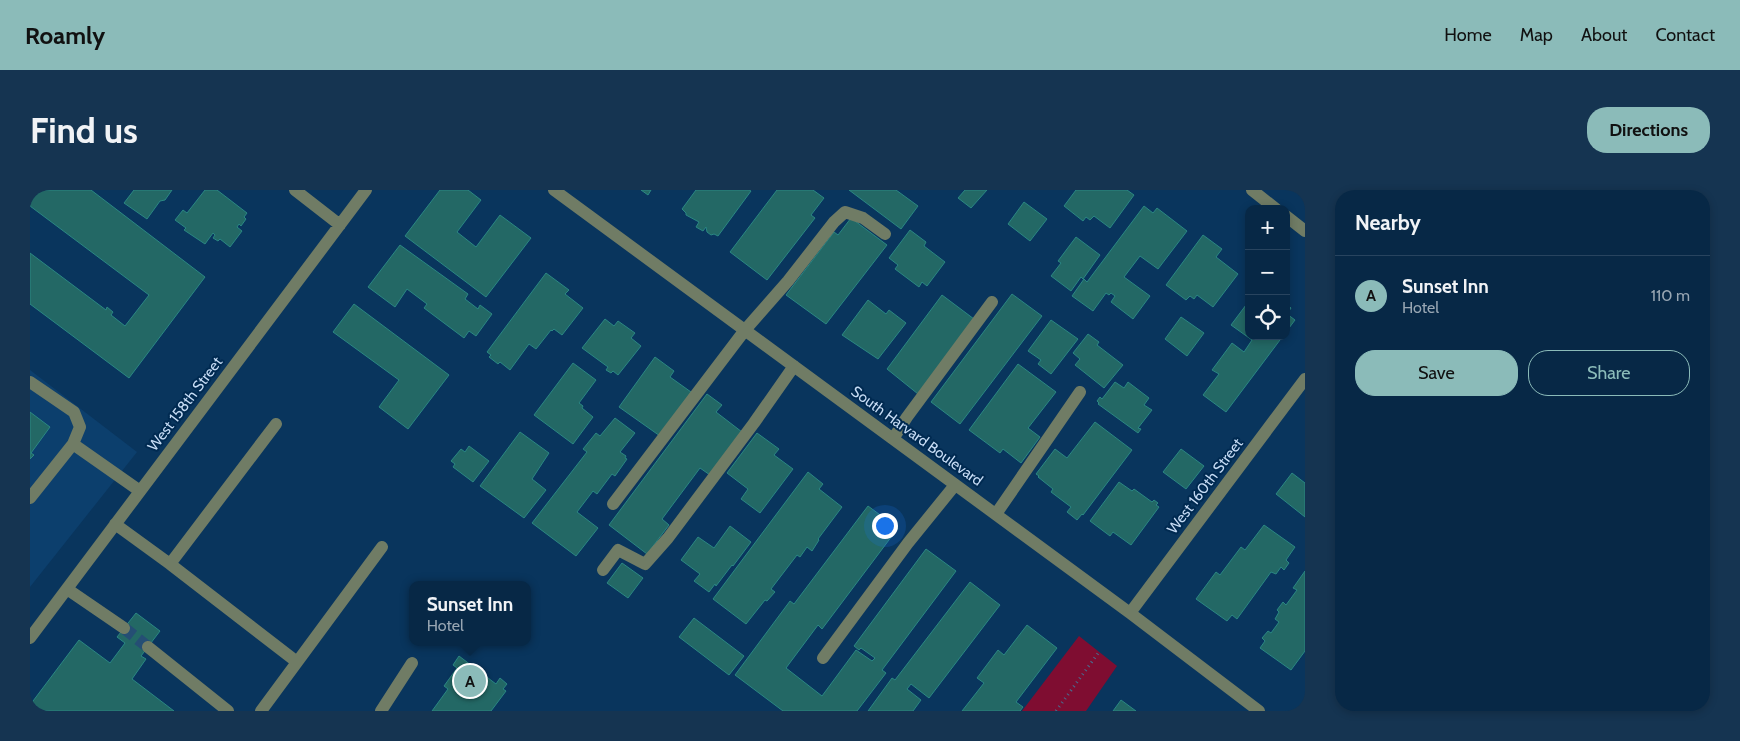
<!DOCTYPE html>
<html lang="en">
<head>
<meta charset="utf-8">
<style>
  body { margin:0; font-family:Cabin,sans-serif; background:#153451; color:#f1f3f6 }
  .controls { position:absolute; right:15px; top:15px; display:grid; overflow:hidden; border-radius:10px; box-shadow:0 2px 8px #0003 }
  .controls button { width:45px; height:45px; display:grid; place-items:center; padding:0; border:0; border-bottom:1px solid #28445f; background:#072846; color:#f1f3f6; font:25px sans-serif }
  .you { position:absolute; left:854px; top:335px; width:18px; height:18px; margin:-12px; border:4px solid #fff; border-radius:50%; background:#1a73e8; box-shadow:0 0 0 8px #1a73e833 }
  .badge { display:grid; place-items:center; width:32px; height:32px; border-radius:50%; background:#8bbbb9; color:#111; font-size:16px; font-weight:700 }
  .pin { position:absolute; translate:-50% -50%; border:2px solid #fff; box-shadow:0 1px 5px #0006 }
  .popup { position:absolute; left:379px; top:391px; width:122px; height:65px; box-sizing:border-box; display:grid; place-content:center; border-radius:10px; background:#072846; filter:drop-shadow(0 1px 4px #0005); font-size:16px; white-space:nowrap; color:#98a6b3 }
  .popup b { font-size:19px; color:#f1f3f6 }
  .popup::after { content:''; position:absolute; left:50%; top:100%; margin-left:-10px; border:10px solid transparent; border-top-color:#072846 }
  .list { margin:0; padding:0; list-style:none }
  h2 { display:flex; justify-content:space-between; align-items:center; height:65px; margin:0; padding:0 20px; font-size:21px }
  h2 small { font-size:16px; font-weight:400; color:#98a6b3 }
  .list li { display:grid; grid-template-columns:32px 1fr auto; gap:15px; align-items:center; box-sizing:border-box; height:80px; padding:0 20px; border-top:1px solid #28445f }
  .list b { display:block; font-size:19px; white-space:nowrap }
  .list p { margin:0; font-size:16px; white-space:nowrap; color:#98a6b3 }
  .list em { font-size:16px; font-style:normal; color:#98a6b3 }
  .actions { display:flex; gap:10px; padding:15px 20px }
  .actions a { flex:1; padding:11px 0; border:1px solid #8bbbb9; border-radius:20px; text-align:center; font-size:18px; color:#8bbbb9 }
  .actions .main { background:#8bbbb9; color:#111 }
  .icon { flex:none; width:28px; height:28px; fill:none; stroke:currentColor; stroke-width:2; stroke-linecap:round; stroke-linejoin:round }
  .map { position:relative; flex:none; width:1275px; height:521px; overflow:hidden; border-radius:20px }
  header { display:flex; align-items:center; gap:30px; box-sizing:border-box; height:70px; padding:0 25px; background:#8bbbb9; color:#111 }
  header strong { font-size:24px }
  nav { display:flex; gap:28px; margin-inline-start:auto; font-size:18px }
  .intro { display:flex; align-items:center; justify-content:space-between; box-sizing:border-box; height:120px; padding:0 30px }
  h1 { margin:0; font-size:35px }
  .button { padding:12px 22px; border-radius:20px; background:#8bbbb9; color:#111; font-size:18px; font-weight:700 }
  main { display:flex; gap:30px; padding:0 30px }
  aside { flex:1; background:#072846; border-radius:20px; box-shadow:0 2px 8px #0003 }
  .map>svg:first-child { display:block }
  .built { fill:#0c3f6d }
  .green { fill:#7f0d31 }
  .building { fill:#236865; stroke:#2b8783 }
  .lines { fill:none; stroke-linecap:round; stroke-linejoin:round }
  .minor-tunnel { stroke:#254e74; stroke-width:12; stroke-dasharray:12 6; stroke-linecap:butt }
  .path { stroke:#496d90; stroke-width:3; stroke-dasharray:1 4; stroke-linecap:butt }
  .minor { stroke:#707c65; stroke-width:12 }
  .labels { text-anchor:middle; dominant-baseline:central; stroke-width:4; stroke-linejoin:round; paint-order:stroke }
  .street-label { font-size:15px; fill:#c6dcf5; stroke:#002a51 }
</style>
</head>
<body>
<header>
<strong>Roamly</strong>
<nav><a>Home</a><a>Map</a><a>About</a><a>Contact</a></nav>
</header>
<div class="intro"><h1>Find us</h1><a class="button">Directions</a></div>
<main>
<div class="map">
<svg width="1275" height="521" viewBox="0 0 1275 521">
  <rect width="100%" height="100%" fill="#09355d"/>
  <path class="built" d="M0,180L107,262L0,397Z"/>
  <path class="green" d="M1049,446L1087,476L1056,521H992Z"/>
  <path class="building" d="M0,0H61L175,87L99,188L0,114V63L76,120L77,117L83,122L81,125L95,136L119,105L0,16Z
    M104,0H142L135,10L130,11L117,29L94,13Z
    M175,0H187L217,23L214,27L216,29L211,36L209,34L207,37L212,41L200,57L190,49L188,51L183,48L185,45L183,43L175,54L154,40L156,38L145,30L153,20L157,23Z
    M410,0H438L451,10L427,42L446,57L470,25L501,48L456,107L375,46Z
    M611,0H621L618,5Z
    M666,0H719L721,1L688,46L684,44L681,45L677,42L676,37L673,41L666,37L669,32L656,25V23L652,19Z
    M747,0H783L794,8L781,25L785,28L737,90L700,62Z
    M819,0H866L888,16L871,39Z
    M935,0H957L941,18L928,8Z
    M1046,0H1097L1104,5L1080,38L1064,26L1060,30L1056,27L1053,31L1034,16Z
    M994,12L1017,29L1000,51L978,34Z
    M1114,16L1123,23L1127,18L1157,41L1128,79L1110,66L1094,87L1120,106L1103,129L1081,112L1085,106L1081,103L1079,105L1076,103L1063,121L1042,106L1054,89L1057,92Z
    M821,28L857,55L796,134L756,105L804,42L808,45Z
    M880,40L896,52L894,56L915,72L897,96L892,92L889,97L865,79L868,75L859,68Z
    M1173,45L1192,59L1186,67L1208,84L1183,117L1167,105L1164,109L1160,106L1156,110L1136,95Z
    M1046,47L1070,65L1053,89L1051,87L1041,101L1021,86L1031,73L1028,71Z
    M370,55L438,104L435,109L448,119L450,115L462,124L446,146L439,141L434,148L394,118L397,114L377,99L365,117L338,97Z
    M516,83L539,100L535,104L553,118L532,145L524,139L522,141L521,140L506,159L499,154L480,180L470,172L468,174L459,167L461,165L457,162Z
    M982,104L1012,126L930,234L901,212Z
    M912,105L944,129L888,204L857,179Z
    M838,110L856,124L859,120L876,133L848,169L812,145Z
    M1219,111V146H1253L1196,222L1173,205L1189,184L1182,180L1202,153L1214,162L1222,150L1201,135Z
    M324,114L419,185L378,239L349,217L369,190L303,142Z
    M1256,114L1261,118L1257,124L1265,130L1256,142Z
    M1151,127L1174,143L1157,166L1135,149Z
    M575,129L584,136L588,131L605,143L601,148L611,156L588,185L583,181L581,183L576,180L578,177L552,158Z
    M1021,130L1048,149L1021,184L1008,174L1011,170L998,161Z
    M1058,144L1069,152L1067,155L1093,175L1074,198L1045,175L1050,169L1043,163Z
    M625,167L644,181L640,187L661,202L630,246L589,217Z
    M543,173L566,190L549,213L553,216L552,218L563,227L543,254L504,225Z
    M988,174L1026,202L998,238L1010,247L991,273L973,259L970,263L939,240Z
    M1085,192L1094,198L1098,192L1119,208L1114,215L1122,220L1108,238L1111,239L1108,243L1068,214L1069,213L1067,211L1070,207L1072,209Z
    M677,204L692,215L686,222L712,242L680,285L670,278L632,329L639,335L617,364L579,335Z
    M0,222L20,237L1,263L4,265L0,269Z
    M585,228L605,243L590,262L596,266L595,268L597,269L585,286L582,284L567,304L563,301L547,322L568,338L546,366L502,333L557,262L553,259L566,243L570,246Z
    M1065,232L1102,260L1053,325L1052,324L1047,330L1037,322L1041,317L1021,302L1023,299L1008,287L1009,286L1006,284L1025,259L1037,268Z
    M490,242L519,263L502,289L516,300L494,328L450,296Z
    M727,243L749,259L744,265L763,279L730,323L711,309L718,299L697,283Z
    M439,256L459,271L443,292L423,277L425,274L421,271L431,259L435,262Z
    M1151,259L1174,276L1156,299L1133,282Z
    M778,282L793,294L789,299L812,317L788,349L789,350L782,361L777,357L770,367L767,365L741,399L745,402L737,411L735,410L716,434L683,409Z
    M1262,283L1275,293V327L1246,304Z
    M1089,292L1102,301L1104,299L1122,312L1124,310L1128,313L1126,315L1129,317L1101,355L1083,342L1080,346L1060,331Z
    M838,316L868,338L792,439L788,435L756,478L792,506L826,460L842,471L845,468L831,458L829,460L824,456L896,359L926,381L852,480L856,483L827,521H753L705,485L760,411L764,414Z
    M1234,335L1265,357L1256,370L1259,373L1254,380L1251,377L1246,384L1241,382L1207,429L1202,425L1197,431L1166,409L1186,382L1190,385L1211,357L1215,360Z
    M700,336L721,352L703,376L702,375L686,396L685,394L679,402L664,391L670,384L651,370L668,347L684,358Z
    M592,373L613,388L598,408L577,393Z
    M1275,381V461L1261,480L1230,458L1235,451L1232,448L1238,441L1241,443L1249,432L1245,429L1249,422L1247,420L1253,412L1256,415L1267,400L1263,398Z
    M940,392L970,415L899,508L881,494L877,499L891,510L883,521H838L862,488L865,490Z
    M106,423L130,441L111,466L116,469L102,489L144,521H0V515L49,450L80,473L95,453L87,447Z
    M664,428L714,466L699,485L649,447Z
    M997,435L1027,458L986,512L993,517L990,521H932L954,493L947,488L968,460L974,465Z
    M429,466L466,494L470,488L477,494L473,499L476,501L461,521H402L418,499L414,496L427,478L423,475Z
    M1091,510L1106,521H1083Z"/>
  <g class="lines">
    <path class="minor-tunnel" d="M94,438L118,457"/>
    <path class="path" d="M1026,521L1069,462"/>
    <path class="minor" d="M265,0L310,35
      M524,0L1100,423L1229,521
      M1222,0L1246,19
      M1256,26L1275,41
      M0,192L44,222L50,237L43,254L110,301
      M863,249L877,227L962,112
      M0,308L43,254
      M583,314L715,140L758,91L804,32L815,22L833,28L855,44
      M966,324L1050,202
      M85,334L140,374L246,234
      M140,374L267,472
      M573,380L588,360L615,374L638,348L724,233L764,176
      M37,399L94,438
      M1100,423L1275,189
      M0,448L336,0
      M118,457L198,521
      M793,468L878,353L925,295
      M231,521L352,357
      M351,521L382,473"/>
  </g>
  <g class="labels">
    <g class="street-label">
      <text transform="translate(155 214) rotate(-53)">West 158th Street</text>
      <text transform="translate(887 246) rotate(36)">South Harvard Boulevard</text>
      <text transform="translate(1175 296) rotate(-53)">West 160th Street</text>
    </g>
  </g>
</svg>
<div class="controls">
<button>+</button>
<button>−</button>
<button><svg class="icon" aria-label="locate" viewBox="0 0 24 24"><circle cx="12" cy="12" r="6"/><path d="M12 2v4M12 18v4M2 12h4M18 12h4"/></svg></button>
</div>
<div class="you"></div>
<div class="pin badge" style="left:440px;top:491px">A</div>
<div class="popup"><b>Sunset Inn</b>Hotel</div>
</div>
<aside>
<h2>Nearby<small></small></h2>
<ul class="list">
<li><span class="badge">A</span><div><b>Sunset Inn</b><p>Hotel</p></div><em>110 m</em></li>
</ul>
<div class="actions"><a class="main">Save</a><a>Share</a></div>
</aside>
</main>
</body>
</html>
